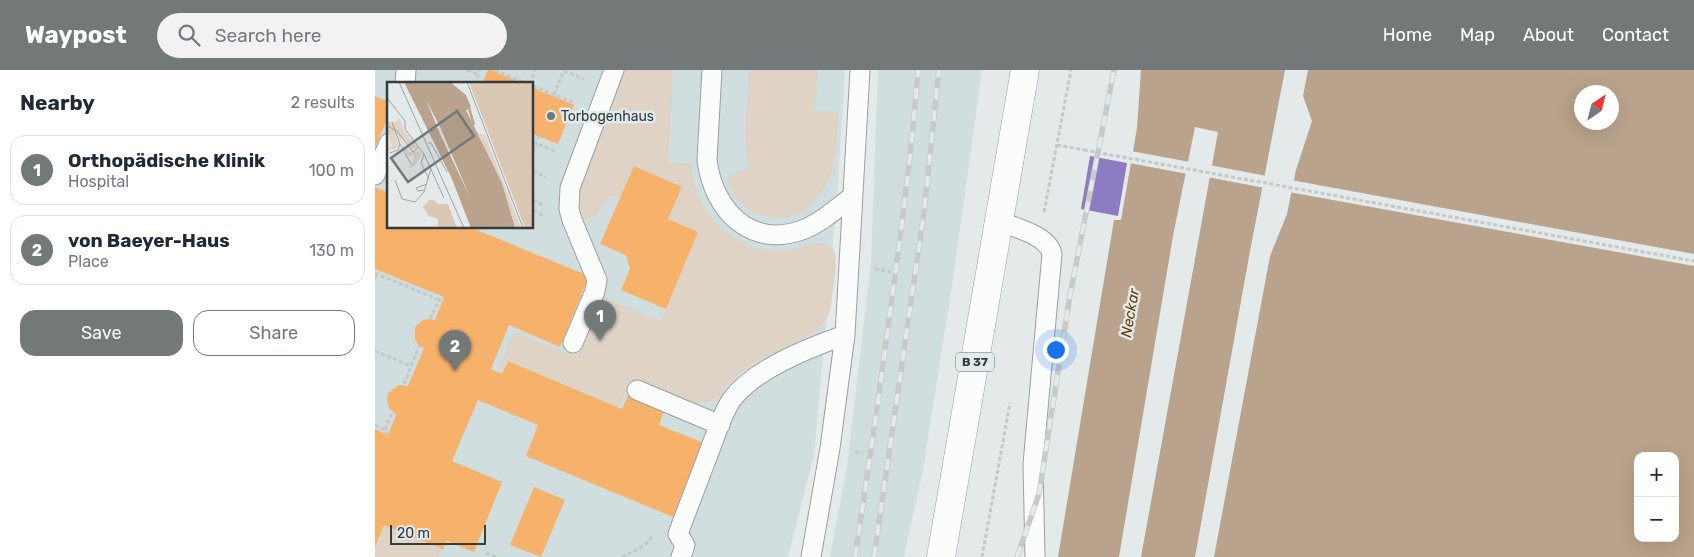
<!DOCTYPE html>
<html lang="en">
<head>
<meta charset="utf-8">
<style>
  body { margin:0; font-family:Rubik,sans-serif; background:#f2f2f3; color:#1f2937 }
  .controls { position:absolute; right:15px; bottom:15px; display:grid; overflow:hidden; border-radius:10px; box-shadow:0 5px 20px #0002 }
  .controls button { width:45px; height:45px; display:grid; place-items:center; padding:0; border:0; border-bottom:1px solid #e0e1e3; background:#fff; color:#1f2937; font:25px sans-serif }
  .compass { position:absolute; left:1199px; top:15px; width:45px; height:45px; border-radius:50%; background:#fff; box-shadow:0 5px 20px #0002; rotate:35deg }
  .scale { position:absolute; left:15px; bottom:12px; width:96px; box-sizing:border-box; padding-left:5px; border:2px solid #363b3b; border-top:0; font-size:14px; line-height:18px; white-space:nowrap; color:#363b3b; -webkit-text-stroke:4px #e1ebed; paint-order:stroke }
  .you { position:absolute; left:680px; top:279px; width:18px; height:18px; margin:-12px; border:4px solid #fff; border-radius:50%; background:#1a73e8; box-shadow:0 0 0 8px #1a73e833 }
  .badge { display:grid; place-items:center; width:32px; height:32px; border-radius:50%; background:#737878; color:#fff; font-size:16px; font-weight:700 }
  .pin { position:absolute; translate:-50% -41px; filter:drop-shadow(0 1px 2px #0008) }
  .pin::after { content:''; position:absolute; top:26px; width:18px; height:15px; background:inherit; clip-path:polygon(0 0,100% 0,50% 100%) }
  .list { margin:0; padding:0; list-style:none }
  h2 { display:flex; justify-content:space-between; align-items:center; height:65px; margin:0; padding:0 20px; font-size:21px }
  h2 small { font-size:16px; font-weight:400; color:#747a83 }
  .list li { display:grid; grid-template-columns:32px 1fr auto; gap:15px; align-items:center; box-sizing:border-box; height:70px; margin:0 10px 10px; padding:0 10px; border:1px solid #e0e1e3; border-radius:15px }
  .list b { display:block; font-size:19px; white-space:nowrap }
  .list p { margin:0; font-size:16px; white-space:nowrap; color:#747a83 }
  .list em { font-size:16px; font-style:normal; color:#747a83 }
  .actions { display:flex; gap:10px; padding:15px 20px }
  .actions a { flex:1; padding:11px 0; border:1px solid #737878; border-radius:15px; text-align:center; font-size:18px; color:#737878 }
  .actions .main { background:#737878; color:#fff }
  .icon { flex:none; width:28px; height:28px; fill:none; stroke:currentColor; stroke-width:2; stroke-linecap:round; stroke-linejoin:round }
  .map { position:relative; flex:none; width:1319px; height:487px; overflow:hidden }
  header { display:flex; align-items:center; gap:30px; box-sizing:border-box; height:70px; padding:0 25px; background:#737878; color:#fff }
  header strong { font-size:24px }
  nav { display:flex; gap:28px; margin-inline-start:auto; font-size:18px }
  .search { width:350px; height:45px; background:#f2f2f3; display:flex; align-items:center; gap:12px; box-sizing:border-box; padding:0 18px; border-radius:28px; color:#747a83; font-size:19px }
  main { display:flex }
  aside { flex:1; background:#fff }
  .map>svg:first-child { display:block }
  .built { fill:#d1dedf; fill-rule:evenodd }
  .green { fill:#dfd3c6 }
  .water { fill:#b9a38c; fill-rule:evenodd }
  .pier { fill:#e4e9ea }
  .offices { fill:#8e7cc3 }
  .health { fill:#f6b26b }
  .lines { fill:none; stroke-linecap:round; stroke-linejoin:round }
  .service-casing { stroke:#9b9fa0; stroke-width:21 }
  .primary-casing { stroke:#9b9fa0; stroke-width:29 }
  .path { stroke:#c5c7c9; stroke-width:3; stroke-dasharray:4 2.5; stroke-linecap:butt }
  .service { stroke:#fbfcfc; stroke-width:19 }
  .primary { stroke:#fbfcfc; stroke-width:28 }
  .rail-casing { stroke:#c8caca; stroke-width:5.5 }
  .rail { stroke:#e1ebed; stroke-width:4; stroke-dasharray:11; stroke-linecap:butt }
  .path-bridge { stroke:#c5c7c9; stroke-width:3; stroke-dasharray:4 2.5; stroke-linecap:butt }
  .poi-dot { fill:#737878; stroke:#e1ebed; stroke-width:2 }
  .labels { text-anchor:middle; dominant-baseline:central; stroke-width:5; stroke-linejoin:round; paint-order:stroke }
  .shield { fill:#e1ebed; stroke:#697070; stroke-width:1 }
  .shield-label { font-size:12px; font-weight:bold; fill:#363b3b }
  .poi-label { font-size:14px; fill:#363b3b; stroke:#e1ebed; text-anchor:start }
  .water-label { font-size:15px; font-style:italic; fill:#6d3f00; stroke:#e1ebed }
  .inset-river { fill:none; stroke:#b9a38c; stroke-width:2.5 }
  .inset-road { fill:none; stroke:#9ea3a4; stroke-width:1 }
  .view { fill:#737878; fill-opacity:0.15; stroke:#737878; stroke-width:2.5 }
  .inset-edge { fill:none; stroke:#363b3b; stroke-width:2.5 }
</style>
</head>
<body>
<header>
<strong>Waypost</strong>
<div class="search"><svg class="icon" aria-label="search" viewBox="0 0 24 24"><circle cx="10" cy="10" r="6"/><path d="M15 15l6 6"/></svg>Search here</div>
<nav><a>Home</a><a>Map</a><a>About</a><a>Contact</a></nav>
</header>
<main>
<aside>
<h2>Nearby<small>2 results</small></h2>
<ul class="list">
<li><span class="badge">1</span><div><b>Orthopädische Klinik</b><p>Hospital</p></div><em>100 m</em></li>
<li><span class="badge">2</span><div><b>von Baeyer-Haus</b><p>Place</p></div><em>130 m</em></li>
</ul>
<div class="actions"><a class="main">Save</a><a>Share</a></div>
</aside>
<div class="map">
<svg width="1319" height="487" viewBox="0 0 1319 487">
  <rect width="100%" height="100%" fill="#e4e9ea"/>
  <path class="built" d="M0,0H470L462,128L439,385L413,487H0ZM14,14H158V158H14Z
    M503,0H607L578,209L548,399L529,487H455L472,396L496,193Z"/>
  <path class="green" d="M248,0H298L293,92L316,94C317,101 317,109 320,116C330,151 363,180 400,180C407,180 416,180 423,178C427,177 432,174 437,173C443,173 454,173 458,179C464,189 458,216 457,228C456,234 456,241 453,246C444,265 421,271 404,280C386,289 368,299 354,314C350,318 347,325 342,328C324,343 276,319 256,312L244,337L132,290L126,300L124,299L139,262L202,287L227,227L286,251L323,162L293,149L307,117L259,96L245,128L236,125L218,149H209C207,146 205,142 204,138C197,109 236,30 248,0Z
    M374,0H443L440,41L463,42C462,66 463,92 452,114C447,123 439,134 430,140C407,156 373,146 359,124C355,119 354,112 352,106L373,99L370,61Z
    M9,455L68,479L63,487H0V478Z"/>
  <path class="water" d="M766,0H910L875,181L820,487H766L843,62L820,57L798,166L744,487H683L739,150H746L762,58Z
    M933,0H1319V487H839L895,186L912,144L921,100L937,51L928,26ZM1206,22H1236V52H1206ZM1263,386H1300V468H1263Z"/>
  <path class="pier" d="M756,81L815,92L813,104L754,93Z
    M834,95L892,106L890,118L832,107Z
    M916,110L1319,184V196L914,122Z"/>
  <path class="offices" d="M715,86L752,93L743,146L706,139Z"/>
  <path class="health" d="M113,0H116L148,14H107Z
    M158,18L199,35L183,74L158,64Z
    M0,26L14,32V45L0,78Z
    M259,96L307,117L293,149L323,162L291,239L246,220L255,199L251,185L225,174Z
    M0,117L14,123V158H97L214,206L185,277L134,255L116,299L127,304L133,291L247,339L253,326L289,341L284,355L329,373L298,447L151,386L163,355L103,330L77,391L127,412L99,482L72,471L68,479L9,455L0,477V359L13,365L21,345L14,338L12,330L13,323L23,315L33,316L49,278L44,276L40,269V257L48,250L55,249L60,250L69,227L0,199Z
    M159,417L190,430L166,487L135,475Z"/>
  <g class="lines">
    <defs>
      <path id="service" d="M337,0L332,90C338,139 375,179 427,160C446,153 462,138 478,126
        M30,14L31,0
        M0,105L14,73
        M624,151C640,158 673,165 677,184L658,394L660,487
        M198,273L220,221L222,210L197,150L194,139L195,118L239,0
        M262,320L345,355
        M306,487L310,475L303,464C314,434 326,404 337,374C343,359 348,341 358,328C381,298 436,277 470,265
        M436,487L455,378L470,265L485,0"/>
      <path id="primary" d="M566,487L650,0"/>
    </defs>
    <use href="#service" class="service-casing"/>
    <use href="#primary" class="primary-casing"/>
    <path class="path" d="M92,0L104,5
      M120,0L152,14
      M189,1L209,9
      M100,14L105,0
      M155,14L160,0
      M158,16L200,33
      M179,25L189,0
      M158,72L182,82
      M682,75L709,80
      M158,81L164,66
      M158,101L171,107
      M158,130L168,135
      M158,140L167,145L168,142
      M669,142L696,0
      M500,199L516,202
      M0,203L64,230
      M0,208L2,203
      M55,249L64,230L69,227
      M0,281L36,296
      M29,314L44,276
      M0,355L10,360
      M13,365L10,360L17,342
      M480,382L488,383
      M111,483L122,487
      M247,487C258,481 269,478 277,467
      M607,487L635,333"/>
    <use href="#service" class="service"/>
    <use href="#primary" class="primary"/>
    <defs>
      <path id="rail" d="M480,487C493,403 505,319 516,235C527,156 537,79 543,0
        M499,487L549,142L564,0
        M642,487L664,424L695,225L739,0"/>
    </defs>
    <use href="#rail" class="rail-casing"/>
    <use href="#rail" class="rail"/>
    <path class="path-bridge" d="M709,80L1319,191"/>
  </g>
  <circle class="poi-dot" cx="176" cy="46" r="5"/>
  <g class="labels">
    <rect class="shield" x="581" y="282.5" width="38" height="19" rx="4"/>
    <g class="shield-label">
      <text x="600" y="292">B 37</text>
    </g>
    <g class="poi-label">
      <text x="186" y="46">Torbogenhaus</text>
    </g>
    <g class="water-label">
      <text transform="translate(755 243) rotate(-80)">Neckar</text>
    </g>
  </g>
  <g transform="translate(12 12)">
    <rect width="146" height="146" fill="#e4e9ea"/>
    <path d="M12,36L17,49L31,66L26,67L0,44V40H8ZM0,46L6,48L12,62L9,67L0,68L5,64ZM8,48L22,70L33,69L35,72L28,84L21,86L27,78L26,73L21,74ZM91,51L98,53L134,146H128L115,101Z" fill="#dfd3c6"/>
    <path d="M82,0H146V146H138ZM42,118H47L51,122H61L70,146H51V137L42,134L36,125Z" fill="#dac8b5"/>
    <path d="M17,0H63L79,13L84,25L79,28L115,101L128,146H84L65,97ZM39,18L53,45L83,115L54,54Z" fill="#b9a38c" fill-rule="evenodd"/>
    <path class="inset-river" d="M82,26L87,43"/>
    <path class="inset-road" d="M12,0L77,146M80,0L136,146M0,16L18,39M18,39V47L37,72L57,116M0,44L10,49L26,70L32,65M41,61H44L60,90M13,62L24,82M3,71L11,68L13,62L5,40M37,72L34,81L42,97M8,98L15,117L28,120L37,110L44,86M38,108L31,109L29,106L40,102"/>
    <path class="view" d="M70,29L87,54L21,100L4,76Z"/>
    <rect width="146" height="146" class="inset-edge"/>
  </g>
</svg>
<div class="controls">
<button>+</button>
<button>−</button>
</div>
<svg class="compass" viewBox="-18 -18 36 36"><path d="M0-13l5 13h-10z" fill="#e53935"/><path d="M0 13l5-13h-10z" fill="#747a83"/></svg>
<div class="scale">20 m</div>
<div class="you"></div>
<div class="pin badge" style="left:225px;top:271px">1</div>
<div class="pin badge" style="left:80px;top:301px">2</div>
</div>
</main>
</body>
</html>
